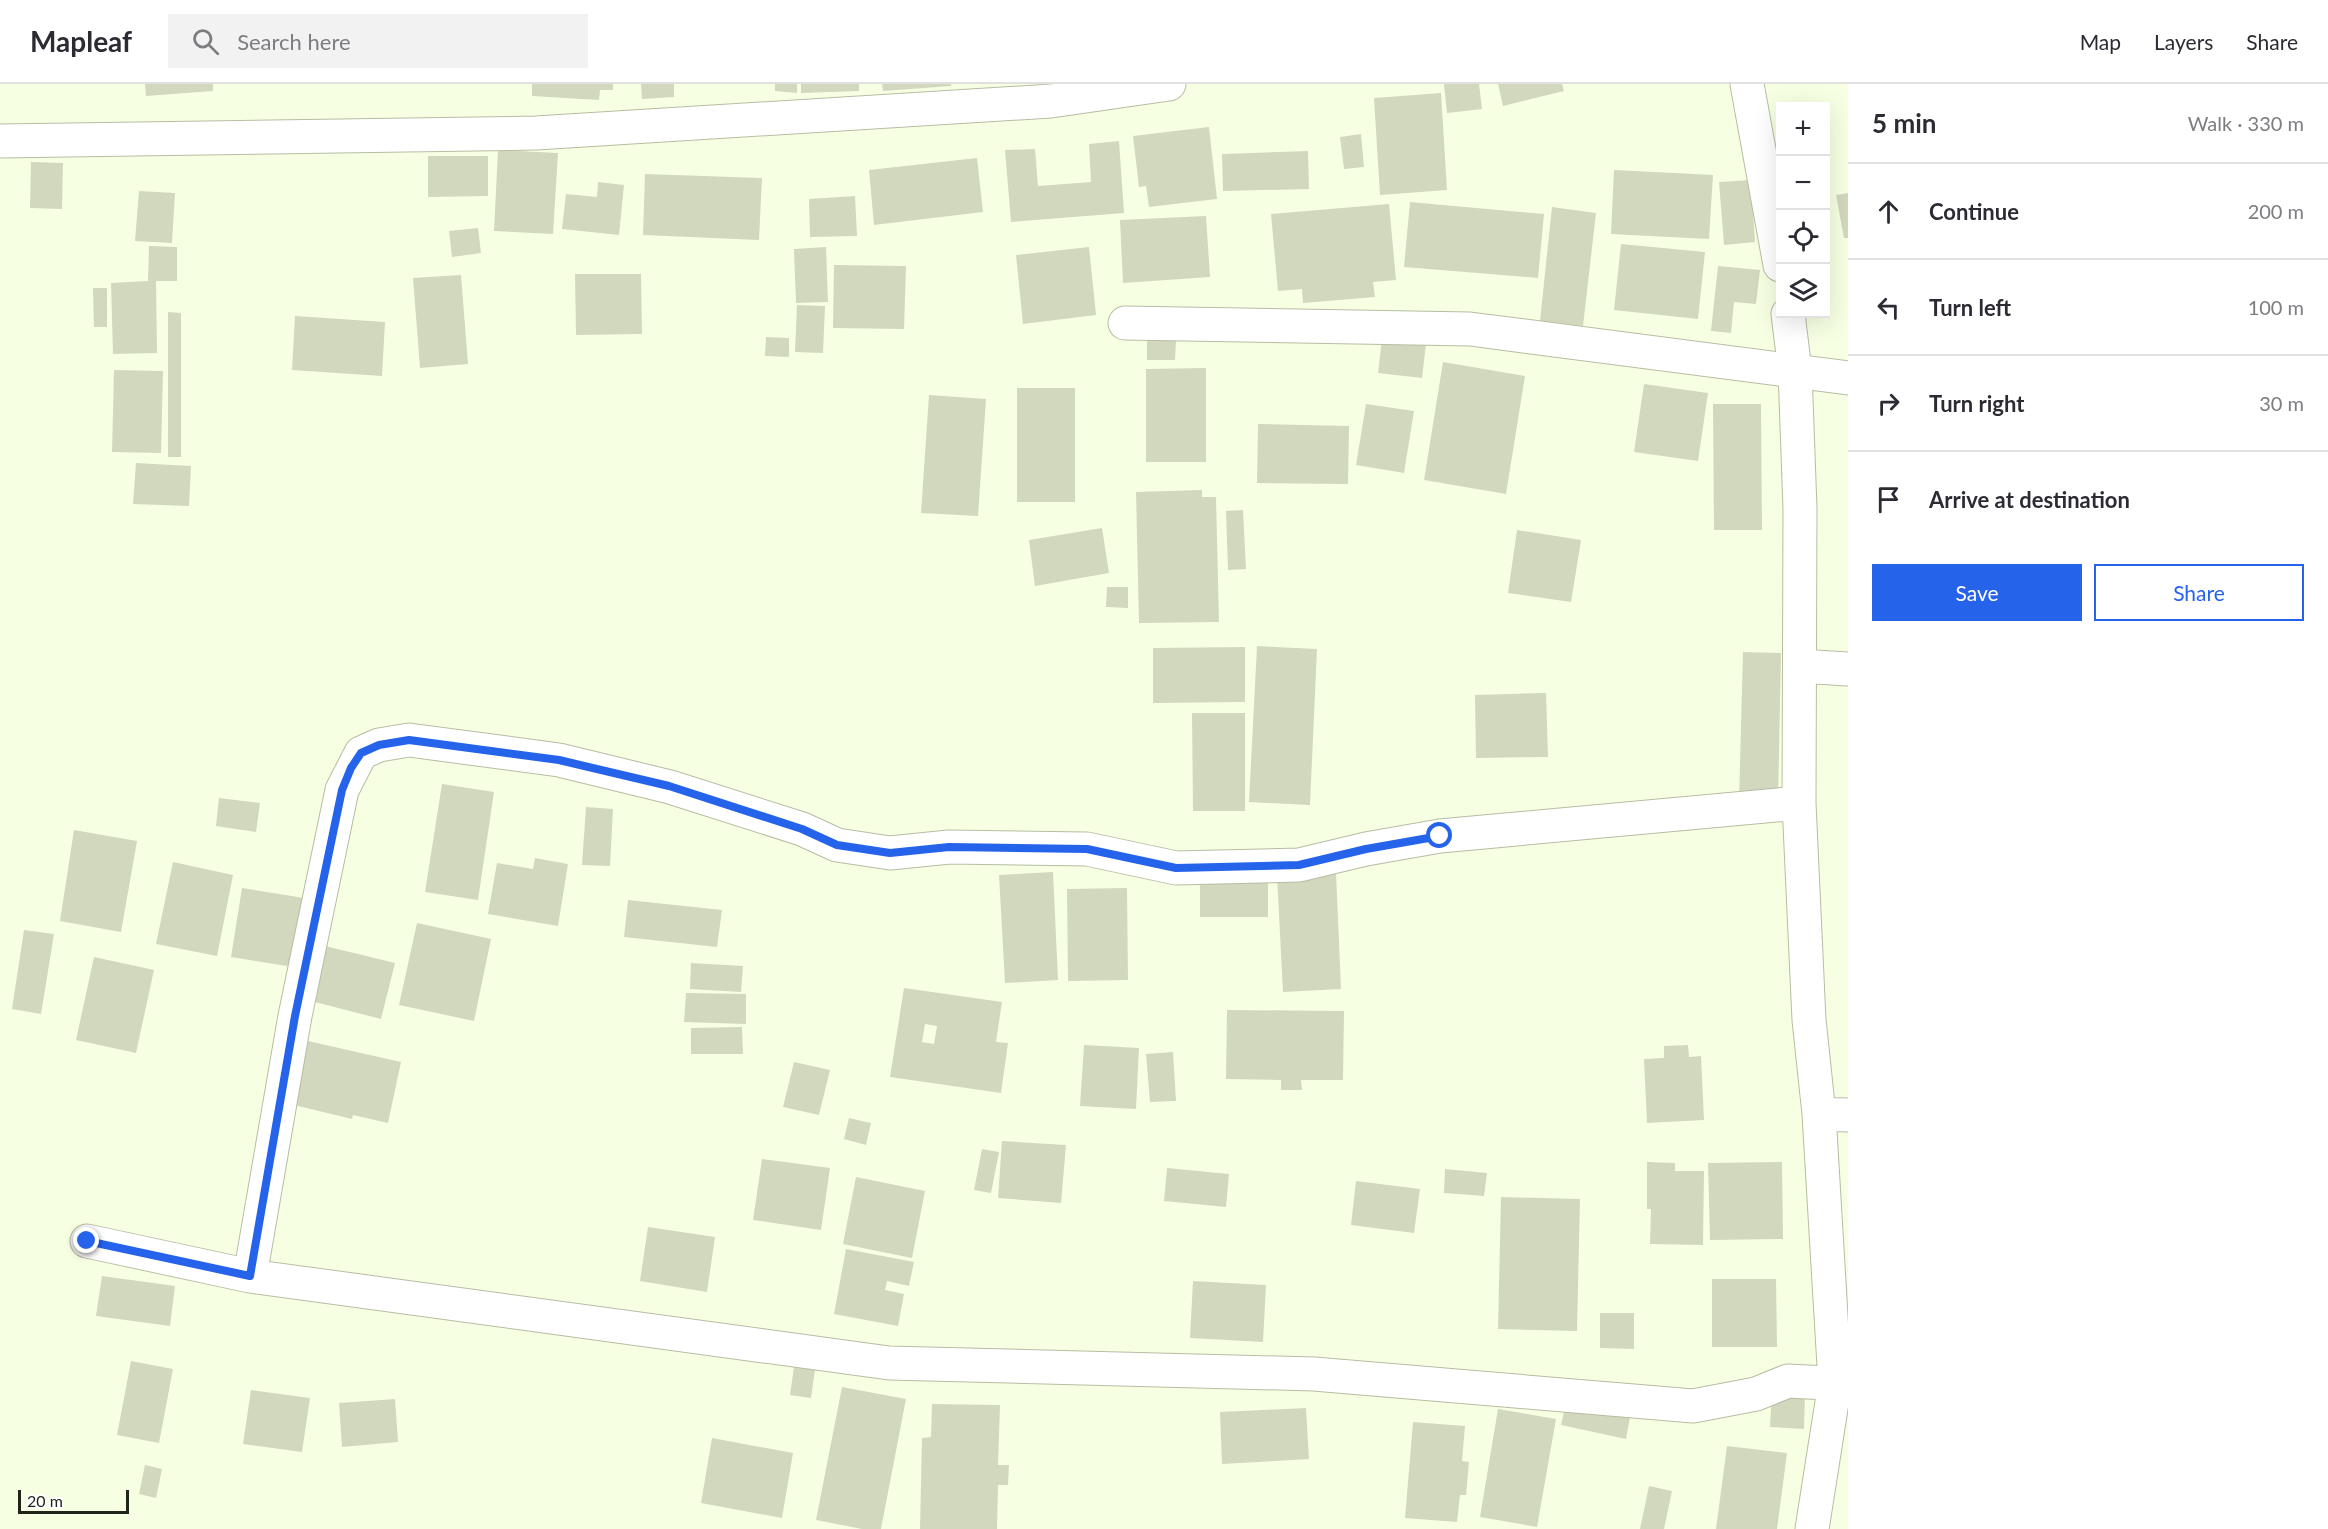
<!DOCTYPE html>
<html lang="en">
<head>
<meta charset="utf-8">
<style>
  body { margin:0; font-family:Lato,sans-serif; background:#f2f2f3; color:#2b2b33 }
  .controls { position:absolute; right:18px; top:18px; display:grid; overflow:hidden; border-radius:0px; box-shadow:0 6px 24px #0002 }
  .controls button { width:54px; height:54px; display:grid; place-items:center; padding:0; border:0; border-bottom:2px solid #e1e1e2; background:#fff; color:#2b2b33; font:30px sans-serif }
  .scale { position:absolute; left:18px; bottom:15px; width:111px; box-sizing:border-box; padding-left:6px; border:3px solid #21241a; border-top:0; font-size:16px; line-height:21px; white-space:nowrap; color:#21241a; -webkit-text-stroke:4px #fff; paint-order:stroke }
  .stop { position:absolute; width:18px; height:18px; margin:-14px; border:4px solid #2563eb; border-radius:50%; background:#fff }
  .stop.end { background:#2563eb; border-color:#fff; box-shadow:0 2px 6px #0008 }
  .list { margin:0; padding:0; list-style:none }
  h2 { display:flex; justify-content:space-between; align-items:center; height:78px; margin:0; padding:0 24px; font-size:26px }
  h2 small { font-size:20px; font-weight:400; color:#7c7c81 }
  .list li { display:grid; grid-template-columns:39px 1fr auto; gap:18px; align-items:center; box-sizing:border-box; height:96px; padding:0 24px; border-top:2px solid #e1e1e2 }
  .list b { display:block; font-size:22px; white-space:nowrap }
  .list em { font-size:20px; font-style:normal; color:#7c7c81 }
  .actions { display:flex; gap:12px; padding:18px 24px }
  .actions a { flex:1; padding:14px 0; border:2px solid #2563eb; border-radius:0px; text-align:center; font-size:21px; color:#2563eb }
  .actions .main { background:#2563eb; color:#fff }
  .icon { flex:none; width:33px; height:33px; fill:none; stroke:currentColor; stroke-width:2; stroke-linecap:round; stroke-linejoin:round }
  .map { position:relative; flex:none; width:1848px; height:1445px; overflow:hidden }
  header { display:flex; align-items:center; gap:36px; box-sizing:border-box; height:84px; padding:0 30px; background:#fff; border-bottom:2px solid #e1e1e2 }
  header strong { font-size:28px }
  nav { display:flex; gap:33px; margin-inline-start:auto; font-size:21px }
  .search { width:420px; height:54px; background:#f2f2f3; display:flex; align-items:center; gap:15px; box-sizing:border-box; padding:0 21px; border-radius:0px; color:#7c7c81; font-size:22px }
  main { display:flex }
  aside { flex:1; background:#fff }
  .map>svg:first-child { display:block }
  .building { fill:#d1d8be; fill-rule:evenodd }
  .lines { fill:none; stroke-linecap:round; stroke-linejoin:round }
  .minor-casing { stroke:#b6bda3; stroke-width:35 }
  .minor { stroke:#fff; stroke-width:33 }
  .route { stroke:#2563eb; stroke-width:8 }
</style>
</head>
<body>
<header>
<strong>Mapleaf</strong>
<div class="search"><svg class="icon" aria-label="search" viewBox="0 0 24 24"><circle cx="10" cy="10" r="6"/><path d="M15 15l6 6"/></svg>Search here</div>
<nav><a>Map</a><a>Layers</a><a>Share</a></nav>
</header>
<main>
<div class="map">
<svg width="1848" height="1445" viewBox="0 0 1848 1445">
  <rect width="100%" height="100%" fill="#f7ffe3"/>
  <path class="building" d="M145,0H213V7L146,12Z
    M532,0H613V6H600L599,16L532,12Z
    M641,0H674V13L642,15Z
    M775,0H797V9L775,7Z
    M801,0H859V7L801,9Z
    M882,0H951V2L883,7Z
    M1444,0H1479L1482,25L1447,29Z
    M1498,0H1562L1564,7L1503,22Z
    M1441,9L1447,106L1380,111L1374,14Z
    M1209,43L1217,115L1149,123L1146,102L1139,103L1133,52Z
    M1361,50L1364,83L1344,85L1340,53Z
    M1119,57L1124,129L1011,138L1005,66L1035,65L1038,102L1091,98L1089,60Z
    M498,66L558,69L553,150L494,147Z
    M1308,67L1309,105L1223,107L1222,70Z
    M428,72H488V112L428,113Z
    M977,74L983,128L874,141L869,86Z
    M31,78L63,79L62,125L30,124Z
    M1614,86L1713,91L1709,155L1611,150Z
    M645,90L762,94L759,156L643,151Z
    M1751,96L1755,158L1724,161L1719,98Z
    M598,98L624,101L619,151L562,145L566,110L597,113Z
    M139,107L175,109L172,159L135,157Z
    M1848,109V154H1844L1836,111Z
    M855,112L857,152L810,153L809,115Z
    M1410,118L1544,130L1538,194L1404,183Z
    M1389,120L1396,196L1373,198L1375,213L1303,219L1302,205L1278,207L1271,130Z
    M1552,123L1596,129L1583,242L1540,237Z
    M1206,132L1210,193L1123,199L1120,136Z
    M478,144L481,169L452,173L449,147Z
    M1621,160L1705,168L1698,235L1614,226Z
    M149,162L177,163V197H156L157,269L113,270L111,199L148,197Z
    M826,163L828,218L796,219L794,165Z
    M1089,163L1096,231L1023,240L1016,171Z
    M834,181L906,182L904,245L833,244Z
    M1718,182L1760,186L1756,220L1734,218L1731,249L1711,247Z
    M575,190H641L642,250L576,251Z
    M461,191L468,280L420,284L413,194Z
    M93,204H107V243H94Z
    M797,221L825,222L823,269L795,268Z
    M168,228L181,229V373H168Z
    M295,232L385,238L382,292L292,286Z
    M766,253L789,254V273L765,272Z
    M1382,255L1426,260L1422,294L1378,289Z
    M1147,256H1176L1175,276H1147Z
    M1443,278L1525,292L1506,410L1424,396Z
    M1206,284V378H1146V285Z
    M114,286L163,287L161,369L112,368Z
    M1644,300L1708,309L1698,377L1634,368Z
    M1017,304H1075V418H1017Z
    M929,311L986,315L978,432L921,429Z
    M1366,320L1414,327L1404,389L1356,381Z
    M1713,320H1761L1762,446H1714Z
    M1258,340L1349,342L1348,400L1257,399Z
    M136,379L191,382L189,422L133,420Z
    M1202,406V413H1216L1219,538L1139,539L1136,408Z
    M1243,426L1246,485L1228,486L1226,427Z
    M1102,444L1109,489L1035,502L1029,456Z
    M1517,446L1581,456L1571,518L1508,509Z
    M1107,503H1128V524L1106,523Z
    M1257,562L1317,565L1310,721L1249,718Z
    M1245,563V618L1153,619V564Z
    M1743,568L1781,569L1778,718L1739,717Z
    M1546,609L1548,673L1476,674L1475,611Z
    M1192,629H1245V727H1193Z
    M442,700L494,708L478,816L425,808Z
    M219,714L260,719L256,748L216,742Z
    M586,723L613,725L610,782L582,781Z
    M74,746L137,757L121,848L60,837Z
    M535,774L568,780L558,842L488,830L497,779L533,785Z
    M173,778L233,791L217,872L156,860Z
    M1053,788L1058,896L1005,899L999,791Z
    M1336,789L1341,905L1283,908L1277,792Z
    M1200,790H1268V833H1200Z
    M242,804L304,814L293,883L231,873Z
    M1127,804L1128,896L1068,897L1067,805Z
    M628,816L722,826L717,863L624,853Z
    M417,839L491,855L474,937L399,921Z
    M24,846L54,850L41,930L12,925Z
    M321,861L395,879L381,935L307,916Z
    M94,873L154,886L136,969L76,956Z
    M691,879L743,882L741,908L690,905Z
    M904,904L1002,918L996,958L1008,959L1001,1009L890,993ZM925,940L937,942L934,960L922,958Z
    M686,909L746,910V940L684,938Z
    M1227,926L1344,927L1343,996H1301L1302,1006H1281V996L1226,995Z
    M742,943L743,970H691V944Z
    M308,957L401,978L388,1039L353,1031L352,1035L294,1021Z
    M1084,961L1139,964L1136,1025L1080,1022Z
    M1688,961L1689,973L1701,972L1704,1036L1647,1039L1644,975L1664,974V962Z
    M1173,968L1176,1017L1150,1018L1146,970Z
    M794,978L830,986L819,1031L783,1023Z
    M849,1034L871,1039L866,1061L844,1055Z
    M1002,1057L1066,1061L1061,1119L998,1114Z
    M982,1065L999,1068L991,1109L974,1106Z
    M762,1075L830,1084L821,1146L753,1136Z
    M1647,1078L1675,1079V1087H1704L1703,1161L1650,1160L1651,1125H1647Z
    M1782,1078L1783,1155L1710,1156L1708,1079Z
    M1167,1084L1229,1090L1226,1123L1164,1117Z
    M1445,1085L1487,1089L1484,1112L1444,1109Z
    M856,1093L925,1107L912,1174L843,1160Z
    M1356,1097L1420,1105L1414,1149L1351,1141Z
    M1501,1113L1580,1115L1577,1247L1498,1245Z
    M648,1143L715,1153L707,1208L640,1197Z
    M846,1165L914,1178L909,1202L887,1197L885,1206L904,1210L898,1242L834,1230Z
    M102,1192L175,1202L170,1242L96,1232Z
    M1712,1195H1776L1777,1263H1712Z
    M1193,1197L1266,1201L1263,1258L1190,1254Z
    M1600,1229H1634V1265L1600,1264Z
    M131,1277L173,1285L159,1359L117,1351Z
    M794,1283L815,1286L811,1314L790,1311Z
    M842,1303L906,1315L881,1445H862L816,1436Z
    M251,1306L310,1314L302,1368L243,1360Z
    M1772,1307L1805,1308L1804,1345L1770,1343Z
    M395,1315L398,1358L342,1363L339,1319Z
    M1566,1319L1630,1333L1626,1355L1561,1341Z
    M932,1320L1000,1321L998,1381H1009L1008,1401H998L997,1445H920L922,1354L931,1353Z
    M1306,1324L1309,1375L1222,1380L1220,1328Z
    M1498,1325L1556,1335L1537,1443L1480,1433Z
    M1413,1338L1465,1342L1462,1377L1469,1378L1466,1411H1460L1457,1438L1405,1434Z
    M712,1354L793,1369L782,1434L701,1419Z
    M1727,1362L1787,1369L1777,1445H1716Z
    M145,1381L162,1385L156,1414L139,1410Z
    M1649,1402L1672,1407L1664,1445H1640Z"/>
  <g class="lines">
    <defs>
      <path id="minor" d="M1747,0L1780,181
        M0,57L536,49L1051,17L1169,0
        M1788,230L1795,287L1800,425L1799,719L1809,936L1819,1030L1835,1299L1812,1445
        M1125,239L1470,245L1848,294
        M1800,582L1848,585
        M1819,1030L1848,1031
        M87,1157L250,1192L889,1279L1314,1290L1693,1322L1756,1310L1788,1297L1848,1300
        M250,1192L295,932L342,706L361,669L379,661L409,656L559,676L670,703L802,745L837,761L890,769L949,763L1087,765L1176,784L1299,781L1366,765L1440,752L1799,719"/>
    </defs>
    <use href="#minor" class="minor-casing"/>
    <use href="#minor" class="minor"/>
  </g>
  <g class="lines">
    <path class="route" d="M87,1157L250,1192L295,932L342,706L351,684L361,669L379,661L409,656L559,676L669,702L802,745L837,761L890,769L949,763L1087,765L1176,784L1299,781L1366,765L1440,752"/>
  </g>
</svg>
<div class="controls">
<button>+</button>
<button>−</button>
<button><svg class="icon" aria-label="locate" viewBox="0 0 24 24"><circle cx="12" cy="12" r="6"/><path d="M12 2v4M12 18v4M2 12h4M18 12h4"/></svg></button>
<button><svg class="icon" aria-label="layers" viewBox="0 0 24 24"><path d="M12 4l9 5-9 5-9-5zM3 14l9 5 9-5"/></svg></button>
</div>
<div class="scale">20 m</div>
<div class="stop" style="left:1440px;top:752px"></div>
<div class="stop end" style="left:87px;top:1157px"></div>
</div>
<aside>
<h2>5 min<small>Walk · 330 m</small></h2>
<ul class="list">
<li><svg class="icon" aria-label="ahead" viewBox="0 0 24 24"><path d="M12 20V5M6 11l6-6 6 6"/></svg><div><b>Continue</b></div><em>200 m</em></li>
<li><svg class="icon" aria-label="left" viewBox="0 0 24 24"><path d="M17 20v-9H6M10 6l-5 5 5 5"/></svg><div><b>Turn left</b></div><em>100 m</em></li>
<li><svg class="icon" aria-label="right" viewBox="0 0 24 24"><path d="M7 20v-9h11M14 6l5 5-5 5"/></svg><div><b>Turn right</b></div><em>30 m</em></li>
<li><svg class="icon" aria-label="arrive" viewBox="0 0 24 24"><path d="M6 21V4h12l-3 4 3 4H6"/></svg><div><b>Arrive at destination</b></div></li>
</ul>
<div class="actions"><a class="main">Save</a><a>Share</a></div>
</aside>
</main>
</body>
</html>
